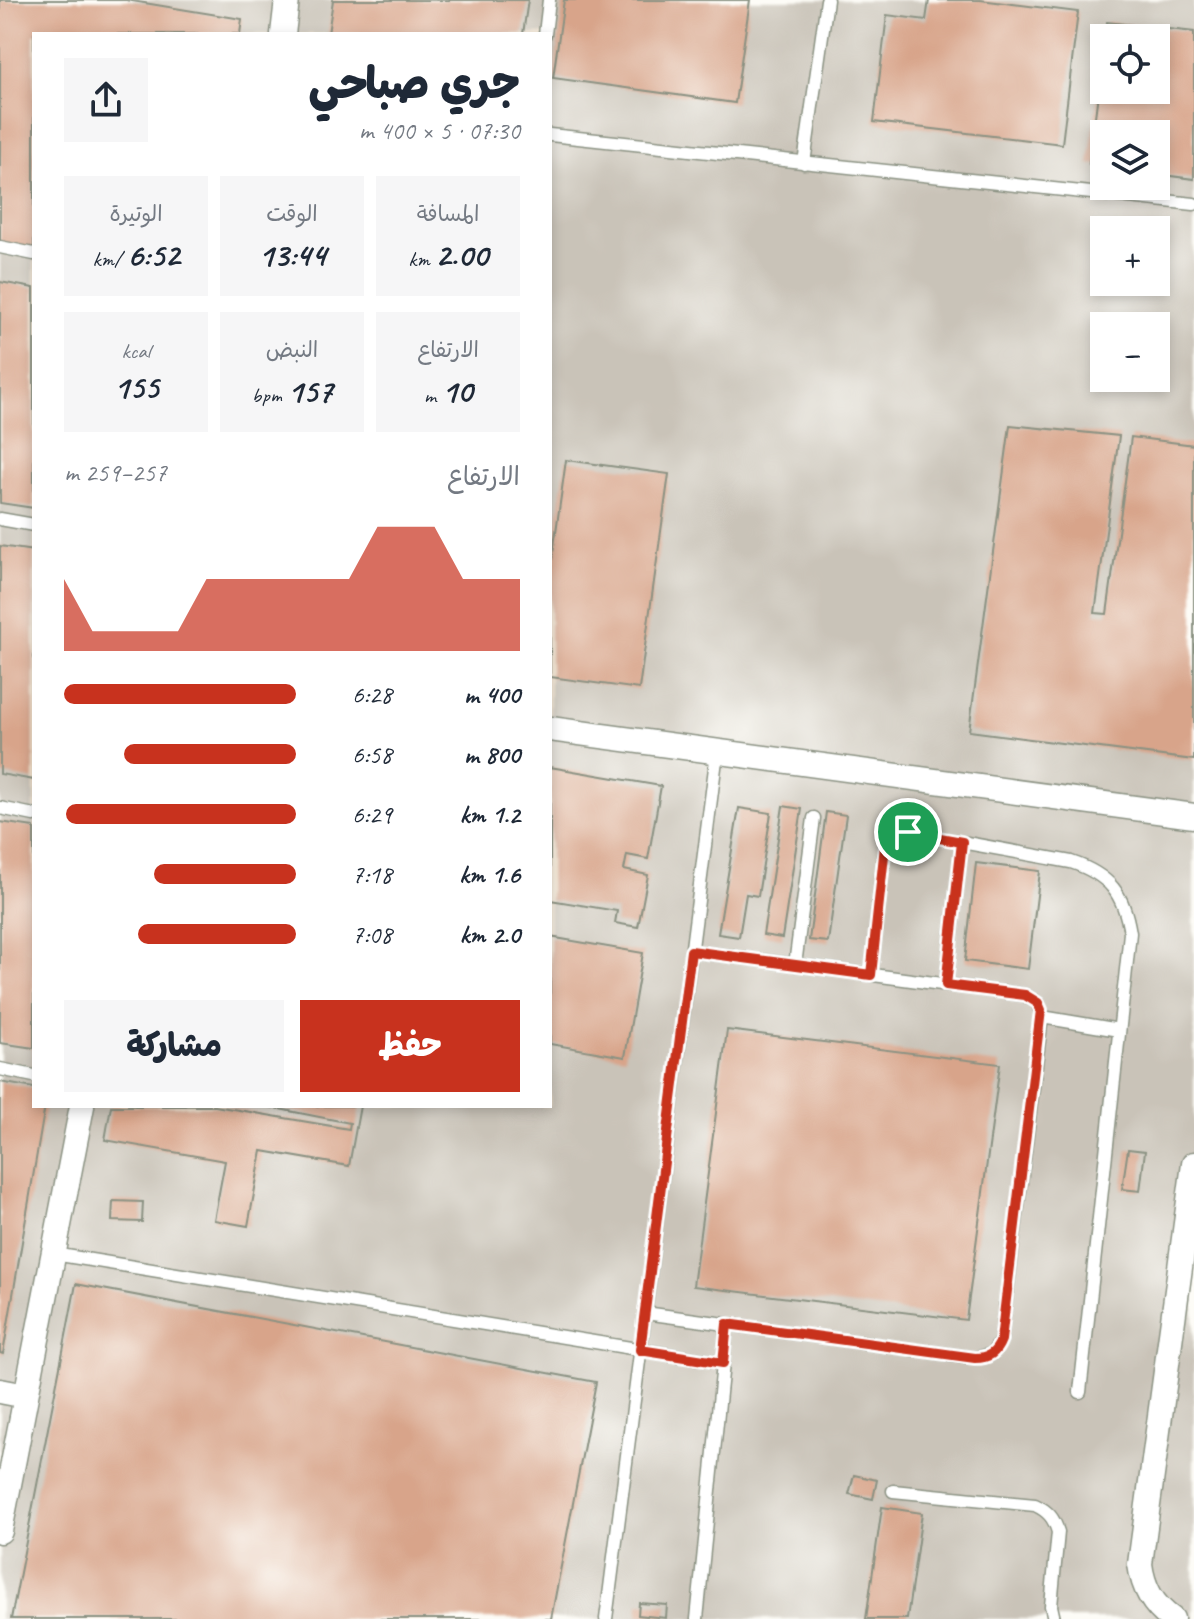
<!DOCTYPE html>
<html lang="ar">
<meta charset="utf-8">
<style>
body{margin:0;font-family:Caveat,"Playpen Sans Arabic",sans-serif;background:#f6f6f7;color:#1f2937;direction:rtl;height:100vh;display:flex;flex-direction:column;font-size:30px;white-space:nowrap}
*{box-sizing:border-box;margin:0}
p{font-size:26px;color:#747a83}
.icon{flex:none;width:44px;height:44px;fill:none;stroke:currentColor;stroke-width:2;stroke-linecap:round;stroke-linejoin:round}
.map{position:relative;flex:1;overflow:hidden;direction:ltr}
.details{position:absolute;left:32px;top:32px;width:520px;height:1076px;display:flex;flex-direction:column;background:#fff;border-radius:0px;box-shadow:0 4px 12px #0003;direction:rtl}
.details>*{flex:none}
.controls{position:absolute;left:1090px;top:24px;display:grid;gap:16px}
.controls a{display:grid;place-items:center;width:80px;height:80px;border-radius:0px;background:#fff;box-shadow:0 4px 12px #0003;font-size:40px}
.pin{position:absolute;display:grid;place-items:center;width:68px;height:68px;color:#fff;margin:-34px;border:4px solid #fff;border-radius:50%;box-shadow:0 2px 8px #0007}
.round{display:grid;place-items:center;flex:none;width:84px;height:84px;border-radius:0px;background:#f6f6f7}
.headline{display:flex;align-items:center;justify-content:space-between;height:136px;padding:0 32px}
h1{font-size:44px;font-weight:800;line-height:60px}
.metrics{display:grid;grid-template-columns:repeat(3,1fr);gap:12px;height:136px;padding:8px 32px}
.metrics div{display:grid;align-content:center;border-radius:0px;background:#f6f6f7;text-align:center}
.metrics b{font-size:34px;font-weight:800}
.metrics small{font-size:22px;font-weight:400}
.metrics p{font-size:22px}
.chart{height:224px;padding:16px 32px}
.chart p{display:flex;justify-content:space-between}
.chart svg{width:100%;height:144px;margin-top:8px;fill:#c8321e;opacity:.7}
.cta{display:flex;gap:16px;margin-top:auto;padding:16px 32px}
.cta a{flex:1;height:92px;border-radius:0px;background:#c8321e;color:#fff;font-size:32px;font-weight:800;line-height:92px;text-align:center}
.cta a+a{background:#f6f6f7;color:#1f2937}
ul{padding:0 32px;list-style:none;font-size:26px}
li{display:grid;grid-template-columns:128px 96px 1fr;align-items:center;height:60px}
li i{height:20px;border-radius:10px;background:#c8321e}
.map>svg:first-child{display:block}
.industrial{fill:#c9c3b8;fill-rule:evenodd}
.building{fill:#d8a48a}
.lines{fill:none;stroke-linecap:round;stroke-linejoin:round}
.service-casing{stroke:#8b9283;stroke-width:15}
.minor-casing{stroke:#8b9283;stroke-width:27}
.service{stroke:#fff;stroke-width:12}
.minor{stroke:#fff;stroke-width:24}
.route-casing{stroke:#fff;stroke-width:16}
.route{stroke:#c8321e;stroke-width:10}
</style>
<div class="map">
<svg width="1194" height="1619" viewBox="0 0 1194 1619">
<rect width="100%" height="100%" fill="#fdfcf7"/>
<filter id="ink" filterUnits="userSpaceOnUse"><feTurbulence type="fractalNoise" baseFrequency=".0125" numOctaves="2"/><feDisplacementMap in="SourceGraphic" scale="16" xChannelSelector="R" yChannelSelector="G"/><feConvolveMatrix kernelMatrix="1 2 1 2 8 2 1 2 1" color-interpolation-filters="sRGB"/></filter>
<filter id="wash" filterUnits="userSpaceOnUse"><feTurbulence type="fractalNoise" baseFrequency=".006" numOctaves="4" result="noise"/><feDisplacementMap in="SourceGraphic" scale="32" xChannelSelector="R" yChannelSelector="G"/><feGaussianBlur stdDeviation="1.8" result="paint"/><feColorMatrix in="noise" values="0 0 0 0 0 0 0 0 0 0 0 0 0 0 0 0 0 1.4 0 .05"/><feComposite in="paint" operator="in"/></filter>
<g filter="url(#wash)">
<rect width="100%" height="100%" fill="#f7e7d2"/>
<!-- industrial -->
<path class="industrial" d="M0,0H1194V1619H0ZM34,34H550V1106H34ZM1104,38H1156V90H1104ZM1104,134H1156V186H1104ZM1104,230H1156V282H1104ZM1104,326H1156V378H1104Z"/>
<g id="blocks">
<!-- building -->
<path class="building" d="M0,0H126L242,19L240,34H34V249L0,243Z
M333,0H528L523,34H328Z
M564,0H750L735,103L553,78Z
M929,0H980L1078,12L1062,144L874,122L887,15L926,20Z
M1107,22L1194,32V179L1156,174V134H1104V166L1089,164L1102,62L1104,90H1156V38H1105Z
M0,282L34,288V508L0,503Z
M1010,425L1119,436L1095,613L1107,614L1131,437L1194,445V760L969,731Z
M566,460L669,474L639,689L550,677V575Z
M0,546L34,551V780L0,774Z
M550,767L661,786L648,859L627,855L624,870L648,875L638,927L615,923L617,911L550,900Z
M783,806L802,809L782,938L763,935Z
M739,808L771,813L758,896L746,894L739,937L718,934Z
M826,812L846,815L828,942L809,940Z
M0,822L34,827V1048L0,1043Z
M976,863L1040,871L1028,969L965,961Z
M550,937L643,953L625,1057L550,1044Z
M727,1030L1000,1064L966,1320L693,1286Z
M0,1082L34,1088V1106H45L3,1354L0,1353Z
M111,1106H215L349,1129L350,1123L264,1106H360L349,1166L262,1151L248,1226L214,1220L225,1161L105,1140Z
M1128,1149L1145,1151L1140,1191L1122,1189Z
M113,1201L143,1202L142,1222L112,1221Z
M76,1284L596,1382L551,1619H11Z
M854,1475L877,1480L873,1499L849,1494Z
M882,1507L922,1513L907,1619H866Z
M639,1603L667,1605L666,1618L638,1615Z"/>
</g>
</g>
<g filter="url(#ink)">
<use href="#blocks" fill-opacity="0" stroke="#8b9283" stroke-width="2"/>
<g class="lines">
<!-- service casing -->
<g class="service-casing">
<path id="service" d="M545,34L549,0
M550,135L1194,204
M804,163L827,0
M0,247L34,254
M0,519L34,525
M0,808L34,815
M795,965L814,818
M871,975L885,846L888,839L901,831L1071,862C1110,875 1124,894 1130,933L1080,1392
M946,985L962,842
M1042,1017L1119,1030
M0,1069L34,1076
M54,1254L723,1363
M645,1313L975,1358L992,1354L1001,1340L1042,1017L1038,1003L1025,995L691,951
M893,1491L1035,1505C1048,1511 1054,1518 1058,1532L1051,1606L1054,1619
M606,1619L717,752
M697,1619L727,1324"/>
</g>
<!-- minor casing -->
<g class="minor-casing">
<path id="minor" d="M283,34L287,0
M550,729L1194,816
M0,1391L26,1396
M0,1531L82,1106
M1172,1619C1152,1605 1143,1587 1140,1564L1194,1164"/>
</g>
<!-- service -->
<use href="#service" class="service"/>
<!-- minor -->
<use href="#minor" class="minor"/>
</g>
</g>
<g class="lines" filter="url(#ink)">
<!-- route casing -->
<g class="route-casing">
<path id="route" d="M901,831L962,842L946,985L1025,995L1038,1003L1041,1010L1001,1340C996,1353 989,1358 975,1358L727,1324L723,1363L640,1350L691,951L871,975L885,846L888,839Z"/>
</g>
<!-- route -->
<use href="#route" class="route"/>
</g>
</svg>
<div class="controls">
<a><svg class="icon" aria-label="locate" viewBox="0 0 24 24"><circle cx="12" cy="12" r="6"/><path d="M12 2v4M12 18v4M2 12h4M18 12h4"/></svg></a>
<a><svg class="icon" aria-label="layers" viewBox="0 0 24 24"><path d="M12 4l9 5-9 5-9-5zM3 14l9 5 9-5"/></svg></a>
<a>+</a>
<a>−</a>
</div>
<div class="pin" style="left:908px;top:832px;background:#1e9e55"><svg class="icon" aria-label="arrive" viewBox="0 0 24 24"><path d="M6 21V4h12l-3 4 3 4H6"/></svg></div>
<section class="details">
<div class="headline"><div><h1>جري صباحي</h1><p>07:30 · 5 × 400 m</p></div><a class="round"><svg class="icon" aria-label="share" viewBox="0 0 24 24"><path d="M12 15V3M7 8l5-5 5 5M5 13v7h14v-7"/></svg></a></div>
<div class="metrics">
<div><p>المسافة</p><b>2.00<small> km</small></b></div>
<div><p>الوقت</p><b>13:44</b></div>
<div><p>الوتيرة</p><b>6:52<small> /km</small></b></div>
</div>
<div class="metrics">
<div><p>الارتفاع</p><b>10<small> m</small></b></div>
<div><p>النبض</p><b>157<small> bpm</small></b></div>
<div><p>kcal</p><b>155</b></div>
</div>
<div class="chart"><p><span>الارتفاع</span>257–259 m</p>
<svg viewBox="0 0 160 44" preserveAspectRatio="none"><path d="M0 44V22L10 38L20 38L30 38L40 38L50 22L60 22L70 22L80 22L90 22L100 22L110 6L120 6L130 6L140 22L150 22L160 22V44z"/></svg>
</div>
<ul>
<li><b>400 m</b>6:28<i style="width:100%"></i></li>
<li><b>800 m</b>6:58<i style="width:74%"></i></li>
<li><b>1.2 km</b>6:29<i style="width:99%"></i></li>
<li><b>1.6 km</b>7:18<i style="width:61%"></i></li>
<li><b>2.0 km</b>7:08<i style="width:68%"></i></li>
</ul>
<div class="cta"><a>حفظ</a><a>مشاركة</a></div>
</section>
</div>
